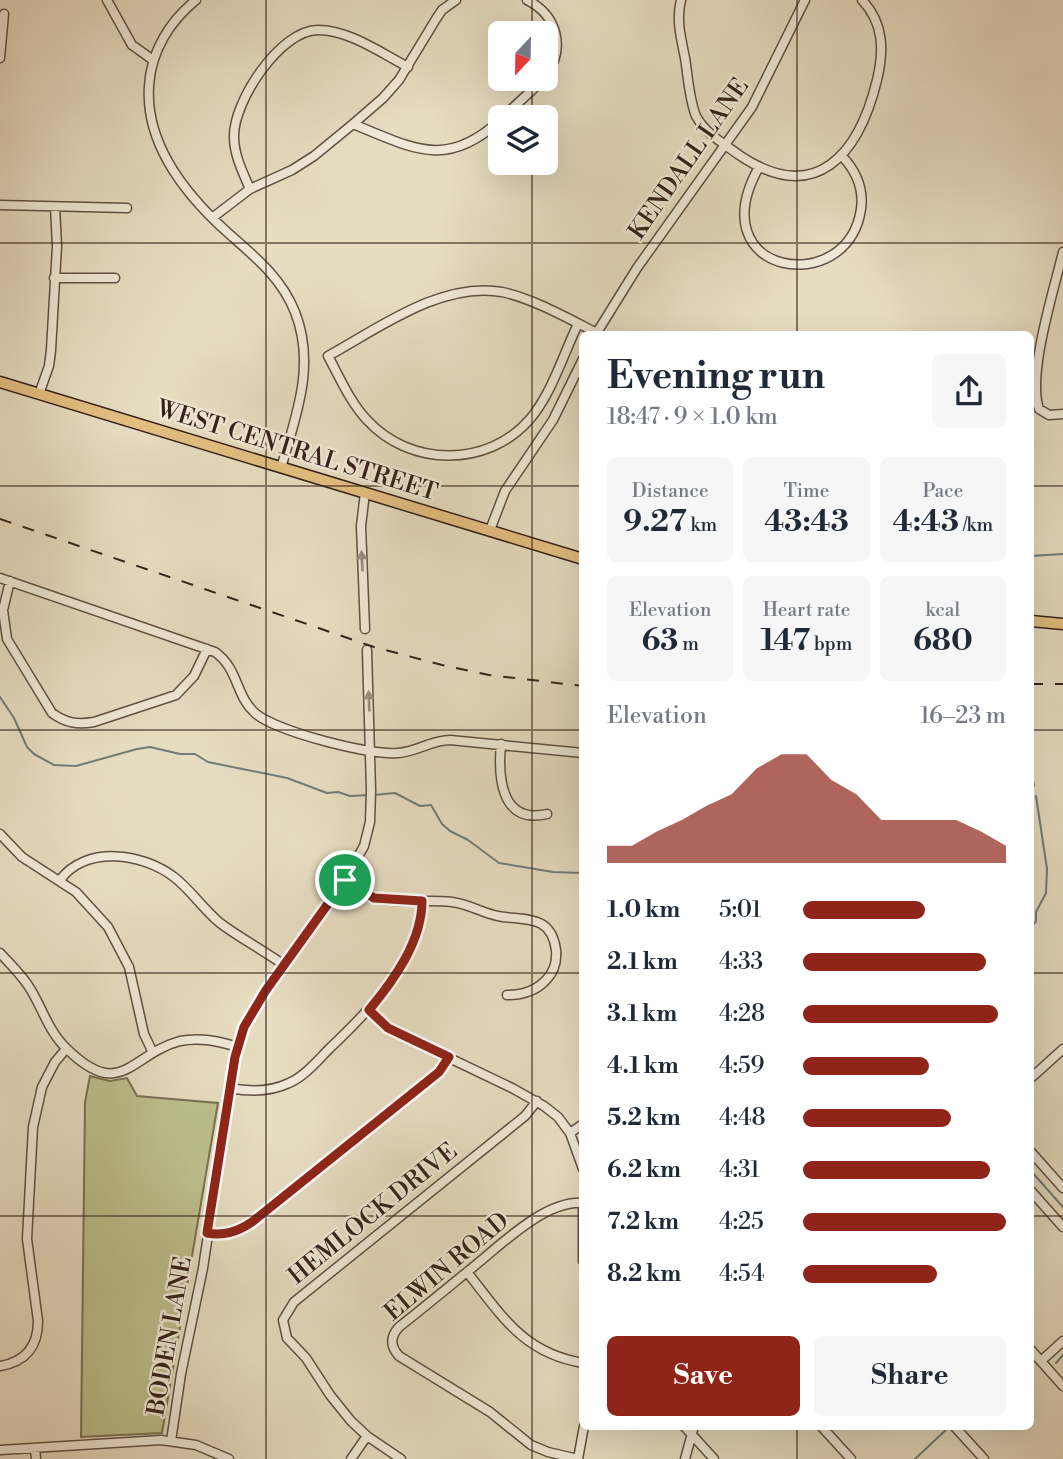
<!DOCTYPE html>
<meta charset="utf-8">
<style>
body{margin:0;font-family:"Libre Bodoni",serif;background:#f6f6f7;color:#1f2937;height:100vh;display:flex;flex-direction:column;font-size:26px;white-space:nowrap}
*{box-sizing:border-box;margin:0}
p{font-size:23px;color:#747a83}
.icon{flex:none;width:38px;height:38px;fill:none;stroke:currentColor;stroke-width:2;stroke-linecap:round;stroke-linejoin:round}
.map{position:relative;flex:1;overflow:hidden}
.side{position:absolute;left:579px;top:331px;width:455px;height:1099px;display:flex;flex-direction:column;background:#fff;border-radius:10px;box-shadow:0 7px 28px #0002}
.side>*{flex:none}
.needle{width:46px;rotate:202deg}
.fabs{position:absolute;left:488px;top:21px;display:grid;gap:14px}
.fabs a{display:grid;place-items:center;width:70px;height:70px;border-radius:10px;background:#fff;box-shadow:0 7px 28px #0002;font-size:35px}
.pin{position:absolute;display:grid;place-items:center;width:60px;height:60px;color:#fff;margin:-30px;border:4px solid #fff;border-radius:50%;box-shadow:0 2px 7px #0007}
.round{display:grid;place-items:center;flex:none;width:74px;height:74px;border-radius:10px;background:#f6f6f7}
.headline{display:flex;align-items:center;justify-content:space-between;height:119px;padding:0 28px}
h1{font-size:38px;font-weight:700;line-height:52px}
.metrics{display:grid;grid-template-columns:repeat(3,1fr);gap:10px;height:119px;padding:7px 28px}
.metrics div{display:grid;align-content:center;border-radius:10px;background:#f6f6f7;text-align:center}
.metrics b{font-size:30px;font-weight:700}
.metrics small{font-size:19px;font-weight:400}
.metrics p{font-size:19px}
.chart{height:196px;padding:14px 28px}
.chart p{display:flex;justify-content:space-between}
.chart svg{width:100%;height:126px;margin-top:7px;fill:#8f2418;opacity:.7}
.button{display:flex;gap:14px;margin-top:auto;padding:14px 28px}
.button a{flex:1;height:80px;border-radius:10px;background:#8f2418;color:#fff;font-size:28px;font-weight:700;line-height:80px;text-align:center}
.button a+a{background:#f6f6f7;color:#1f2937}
ul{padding:0 28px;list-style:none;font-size:23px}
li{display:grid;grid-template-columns:112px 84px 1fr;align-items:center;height:52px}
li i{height:18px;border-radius:9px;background:#8f2418}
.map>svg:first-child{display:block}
.green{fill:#bdbe8d;stroke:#797054;stroke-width:2}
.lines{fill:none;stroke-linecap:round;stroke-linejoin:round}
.stream{stroke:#707d79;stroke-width:2}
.minor-casing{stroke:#615044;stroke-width:11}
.major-casing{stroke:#35211a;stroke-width:13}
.minor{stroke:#efe8d6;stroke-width:8}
.major{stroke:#e3be80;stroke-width:10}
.rail{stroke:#35211a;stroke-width:2;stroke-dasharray:12 12;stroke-linecap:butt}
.oneway{fill:#9b8e81}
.route-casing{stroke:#fff;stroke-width:14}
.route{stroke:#8f2418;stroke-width:9}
.grid{fill:none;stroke:#35211a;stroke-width:2;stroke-opacity:0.55}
.labels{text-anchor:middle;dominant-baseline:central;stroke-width:5;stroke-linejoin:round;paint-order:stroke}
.street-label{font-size:24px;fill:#35211a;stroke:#efe8d6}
</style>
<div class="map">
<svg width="1063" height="1459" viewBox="0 0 1063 1459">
<rect width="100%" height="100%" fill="#e6dcc0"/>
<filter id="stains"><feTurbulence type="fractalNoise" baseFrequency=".00286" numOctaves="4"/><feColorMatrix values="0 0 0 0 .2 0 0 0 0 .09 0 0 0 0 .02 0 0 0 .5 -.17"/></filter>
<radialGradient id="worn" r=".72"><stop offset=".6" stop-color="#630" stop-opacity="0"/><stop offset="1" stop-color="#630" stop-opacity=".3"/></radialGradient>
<!-- green -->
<path class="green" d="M90,1076L110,1081L127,1078L137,1096L218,1103L162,1433L81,1437L85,1102Z"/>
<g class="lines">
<!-- stream -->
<path class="stream" d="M1031,556L1063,554
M0,697L14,718L27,747L34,754L54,765L76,766L137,749L150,747L180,754H195L208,762L287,778L327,793L338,792L350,796L369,795
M1031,767L1034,786
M374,795L395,793L420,806L431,805L442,824L450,831L468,840L499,863L553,872L583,873
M1031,928L1036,921V912L1046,893L1047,869L1036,796
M1031,993V997
M1031,1171L1063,1207
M1056,1363L1063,1355
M915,1459L950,1426"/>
<!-- minor casing -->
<g class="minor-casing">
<path id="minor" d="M107,0L132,45L153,60
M196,0C170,21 151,51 149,86C145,145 186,195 227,232C254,256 281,277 295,312C316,365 296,416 281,468
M456,0L442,10L436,19L399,80L383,98L353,124C412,148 447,170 500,120
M527,0C557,15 566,48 546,75
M681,0C676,20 681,38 685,58C688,76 689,99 696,116C705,133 724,144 739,155C816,207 859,154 877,80C884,51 884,23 862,0
M0,58L4,14
M503,117L544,79
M759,167C698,276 848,299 861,209C864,188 856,171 842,156
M250,189C243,173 234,155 234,137C233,102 280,30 318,30C349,30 381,53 408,67
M0,205L127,208
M212,218L250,189L292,170L314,156L353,124
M1063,252C1054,290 1027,374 1039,409L1049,415L1063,414
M54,278H115
M578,324C563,355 552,393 530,419C488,468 410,467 367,420C350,402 340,378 328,356C379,328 442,281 502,292C534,299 567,318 597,333
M596,334L637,268L752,107L805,0
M39,394L49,366L51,350L57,246L55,207
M365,493L361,526L365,629
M490,530L505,491L553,420L583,359
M0,578L215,652C239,669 235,695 255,713C275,731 371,756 398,753C417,752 431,740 450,740L583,753
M10,581L3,610L7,639L52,713C66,723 77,725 94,722L176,695L194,676L207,649
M501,744C498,775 500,825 547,814
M0,834L22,857L76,892L108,927L129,967L144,1034L153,1053
M60,880C86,845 143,853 174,877C191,890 203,909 220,923C240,938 263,950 284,965
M345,880C355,888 364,896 377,899C401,904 428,899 452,902C469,904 482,913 498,916C523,921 551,913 556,950C557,961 554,972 546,980C536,991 522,995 507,995
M0,953C11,965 23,976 31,990C43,1010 49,1032 67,1049C121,1102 131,1054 180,1041C200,1037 218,1041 238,1047
M369,1010L381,1023L395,1032L512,1088L544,1106L558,1117L570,1133L583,1169
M1031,1078L1063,1049
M230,1088C250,1092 270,1092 289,1083C305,1076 317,1061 330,1048C368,1012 423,957 422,901
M570,1133L583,1124
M1031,1152L1063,1188
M1031,1191L1063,1227
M583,1205V1261
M207,1233C225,1236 237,1232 252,1222L439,1071L449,1057
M467,1272C502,1316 523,1353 583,1363
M1031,1350L1063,1386
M1041,1361L1063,1341
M0,1366C25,1362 38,1347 38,1321L27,1239L33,1127L42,1087L55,1062L66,1049
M684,1426L714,1459
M821,1426L851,1459
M954,1426L984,1459
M171,1441L181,1374L203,1268L233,1069L241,1036L252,1011L345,880L364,846L370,822L371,790L367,650
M35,1448L36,1459
M0,1450L161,1440L196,1445L229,1459
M351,1459L367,1436
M401,1459L367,1436L351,1421L330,1395L306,1358L287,1338L283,1320L294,1302L525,1116L537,1101
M578,1459L548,1452L531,1445L490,1412L399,1356C390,1346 390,1337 399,1327C422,1309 445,1290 467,1272C497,1249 543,1200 583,1203
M578,1459L584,1426
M685,1459L694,1426"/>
</g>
<!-- major casing -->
<g class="major-casing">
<path id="major" d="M0,382L583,559
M1031,621L1063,624"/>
</g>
<!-- minor -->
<use href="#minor" class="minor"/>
<!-- major -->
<use href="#major" class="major"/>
<!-- rail -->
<path class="rail" d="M0,519L374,647L442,665L489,675L583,686
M1031,684H1063"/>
</g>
<!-- one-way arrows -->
<defs><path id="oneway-solid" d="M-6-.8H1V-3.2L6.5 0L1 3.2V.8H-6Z" transform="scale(1.75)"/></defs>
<g class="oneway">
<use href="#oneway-solid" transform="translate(362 561) rotate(-93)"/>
<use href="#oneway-solid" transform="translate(369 701) rotate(-92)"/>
</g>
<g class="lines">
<!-- route casing -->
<g class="route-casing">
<path id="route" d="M345,880L374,898L422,901C422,941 394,980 369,1010L388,1028L449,1057L439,1072L252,1222C237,1232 224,1236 207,1233L235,1057L244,1027L266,990Z"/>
</g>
<!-- route -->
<use href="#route" class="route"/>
</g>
<!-- grid -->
<path class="grid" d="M266,0V1459M532,0V33M797,0V334M532,79V117M532,163V1459M0,243H1063M0,486H583M1031,486H1063M0,730H583M1031,730H1063M0,973H583M1031,973H1063M0,1216H583M1031,1216H1063M797,1426V1459"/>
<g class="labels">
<!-- street labels -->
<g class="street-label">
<text transform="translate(689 159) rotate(-55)">KENDALL LANE</text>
<text transform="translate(297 451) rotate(17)">WEST CENTRAL STREET</text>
<text transform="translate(373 1214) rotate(-39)">HEMLOCK DRIVE</text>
<text transform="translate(447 1267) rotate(-40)">ELWIN ROAD</text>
<text transform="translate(170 1336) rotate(-80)">BODEN LANE</text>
</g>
</g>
<rect width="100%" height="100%" filter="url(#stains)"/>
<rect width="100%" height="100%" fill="url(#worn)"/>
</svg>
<div class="fabs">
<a><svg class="needle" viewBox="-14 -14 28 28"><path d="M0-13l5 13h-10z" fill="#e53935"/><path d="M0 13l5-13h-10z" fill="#747a83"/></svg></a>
<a><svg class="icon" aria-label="layers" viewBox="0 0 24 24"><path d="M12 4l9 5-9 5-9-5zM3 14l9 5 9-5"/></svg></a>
</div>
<div class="pin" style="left:345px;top:880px;background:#1e9e55"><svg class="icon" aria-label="arrive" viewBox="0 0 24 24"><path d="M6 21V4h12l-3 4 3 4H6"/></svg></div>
<section class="side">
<div class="headline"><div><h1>Evening run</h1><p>18:47 · 9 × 1.0 km</p></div><a class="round"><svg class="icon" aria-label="share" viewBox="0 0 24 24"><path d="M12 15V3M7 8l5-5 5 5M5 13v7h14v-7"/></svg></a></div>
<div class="metrics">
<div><p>Distance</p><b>9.27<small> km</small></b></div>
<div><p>Time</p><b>43:43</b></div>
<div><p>Pace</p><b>4:43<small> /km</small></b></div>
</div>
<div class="metrics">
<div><p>Elevation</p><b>63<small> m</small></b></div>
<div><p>Heart rate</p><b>147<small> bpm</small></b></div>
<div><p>kcal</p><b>680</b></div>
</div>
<div class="chart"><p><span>Elevation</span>16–23 m</p>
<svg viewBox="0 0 160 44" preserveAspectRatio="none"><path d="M0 44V38L10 38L20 33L30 29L40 24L50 20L60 11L70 6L80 6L90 15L100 20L110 29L120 29L130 29L140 29L150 33L160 38V44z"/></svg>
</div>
<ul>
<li><b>1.0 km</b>5:01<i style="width:60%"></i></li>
<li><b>2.1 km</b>4:33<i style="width:90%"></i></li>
<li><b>3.1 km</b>4:28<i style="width:96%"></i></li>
<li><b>4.1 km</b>4:59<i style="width:62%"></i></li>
<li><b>5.2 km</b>4:48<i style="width:73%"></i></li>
<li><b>6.2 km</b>4:31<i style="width:92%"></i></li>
<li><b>7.2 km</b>4:25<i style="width:100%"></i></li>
<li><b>8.2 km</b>4:54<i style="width:66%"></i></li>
</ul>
<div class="button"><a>Save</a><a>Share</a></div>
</section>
</div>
